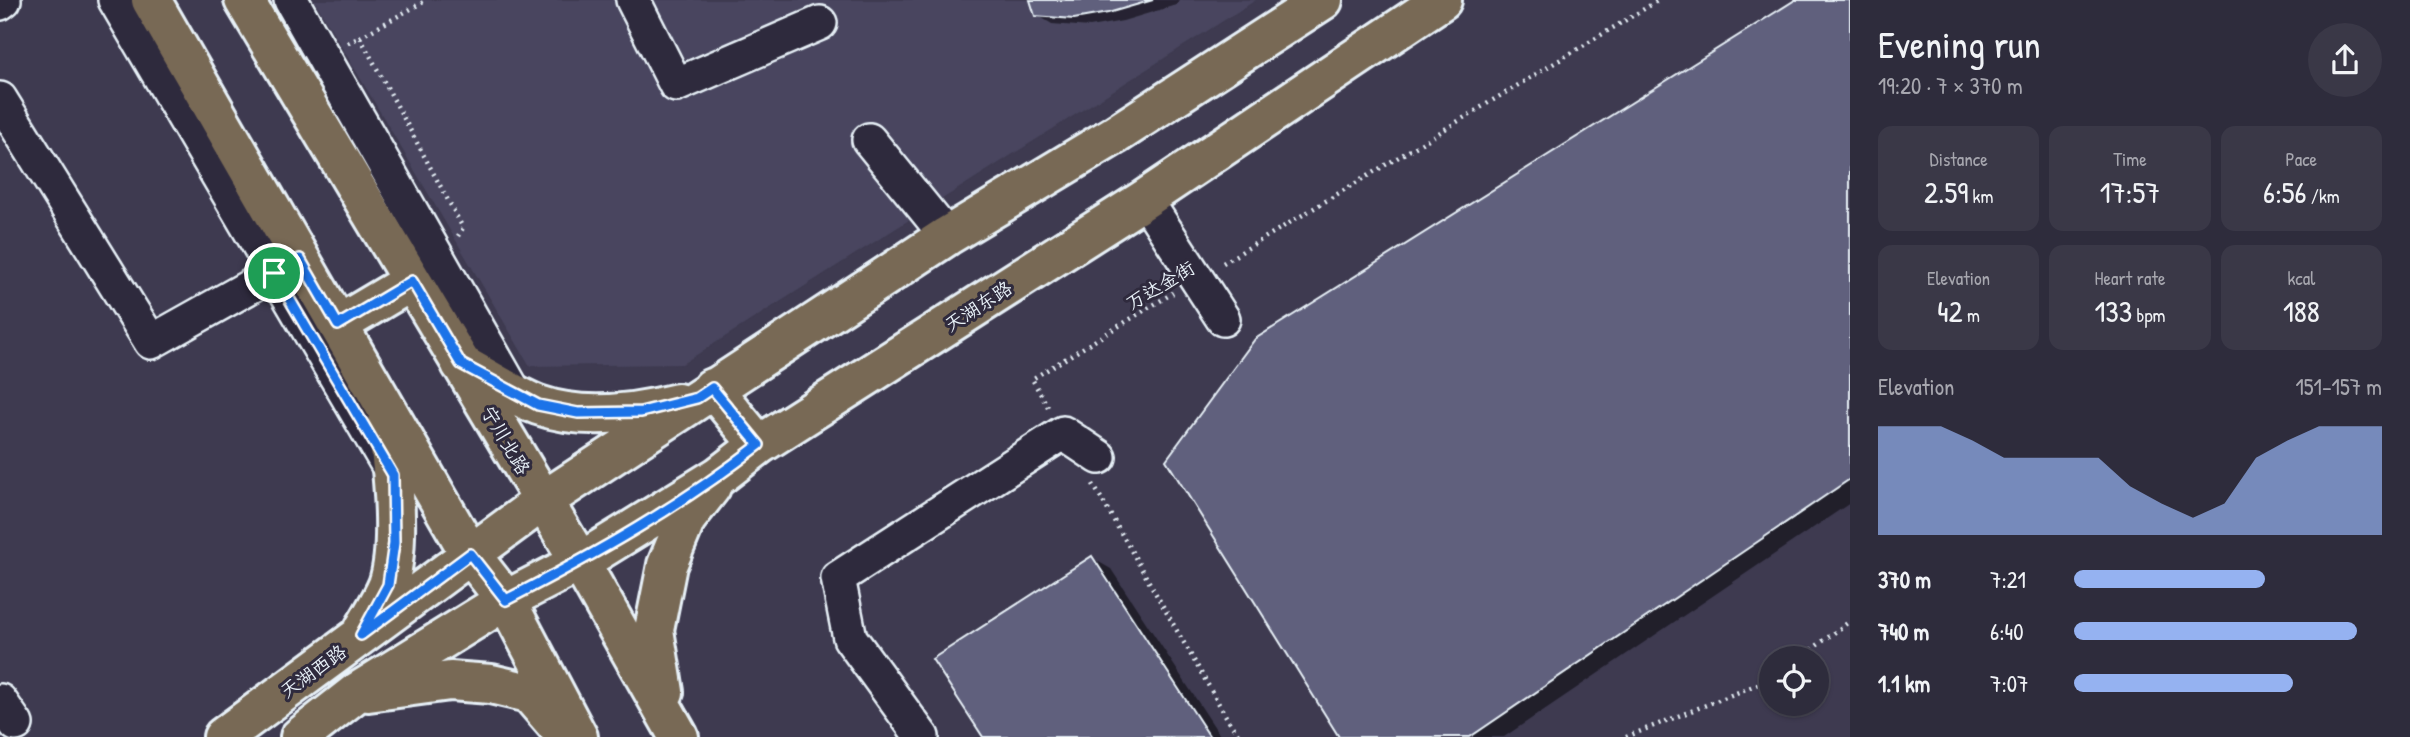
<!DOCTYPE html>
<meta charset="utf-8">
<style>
body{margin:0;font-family:"Patrick Hand","LXGW WenKai TC",sans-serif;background:#3a3847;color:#f1f3f6;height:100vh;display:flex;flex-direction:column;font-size:26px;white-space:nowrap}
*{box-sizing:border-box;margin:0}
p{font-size:23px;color:#a7a7af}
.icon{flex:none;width:38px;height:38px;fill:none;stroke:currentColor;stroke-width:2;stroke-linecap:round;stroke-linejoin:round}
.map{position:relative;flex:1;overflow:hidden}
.details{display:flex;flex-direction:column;background:#2e2c3c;width:560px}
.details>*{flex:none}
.controls{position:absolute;left:1759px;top:646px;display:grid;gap:14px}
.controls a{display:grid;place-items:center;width:70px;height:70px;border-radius:50%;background:#2e2c3c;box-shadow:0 2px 5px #0004,0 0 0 2px #494856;font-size:35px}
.pin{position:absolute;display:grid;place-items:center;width:60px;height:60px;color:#fff;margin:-30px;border:4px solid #fff;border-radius:50%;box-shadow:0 2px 7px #0007}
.round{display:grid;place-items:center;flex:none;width:74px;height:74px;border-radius:37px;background:#3a3847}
.headline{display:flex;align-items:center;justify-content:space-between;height:119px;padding:0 28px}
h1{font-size:38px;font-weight:600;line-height:52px}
.figures{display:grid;grid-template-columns:repeat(3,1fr);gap:10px;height:119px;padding:7px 28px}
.figures div{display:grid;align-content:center;border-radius:14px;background:#3a3847;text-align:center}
.figures b{font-size:30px;font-weight:600}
.figures small{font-size:19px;font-weight:400}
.figures p{font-size:19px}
.chart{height:196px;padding:14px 28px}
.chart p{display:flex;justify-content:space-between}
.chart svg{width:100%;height:126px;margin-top:7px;fill:#95b2f1;opacity:.7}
ul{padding:0 28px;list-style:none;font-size:23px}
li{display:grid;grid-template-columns:112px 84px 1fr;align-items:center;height:52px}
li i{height:18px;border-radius:9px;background:#95b2f1}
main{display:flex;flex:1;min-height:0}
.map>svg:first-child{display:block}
.built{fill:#48455e}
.shadow{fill:#0007}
.building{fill:#61607d;stroke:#e8f1f8;stroke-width:2}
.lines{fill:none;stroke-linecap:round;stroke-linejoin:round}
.minor-casing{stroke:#e8f1f8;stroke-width:38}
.major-casing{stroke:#e8f1f8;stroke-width:44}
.path{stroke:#e8f1f8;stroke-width:4.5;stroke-dasharray:2 5;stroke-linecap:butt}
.minor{stroke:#2f2a3d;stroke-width:33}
.major{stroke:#786954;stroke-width:38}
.route-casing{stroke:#fff;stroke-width:14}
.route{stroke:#1a73e8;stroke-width:9}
.labels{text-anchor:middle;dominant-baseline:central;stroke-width:6;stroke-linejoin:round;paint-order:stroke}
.street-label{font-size:19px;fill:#e8f1f8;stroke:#2f2a3d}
</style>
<main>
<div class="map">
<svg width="1850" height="737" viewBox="0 0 1850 737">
<rect width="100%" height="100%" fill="#3e3a50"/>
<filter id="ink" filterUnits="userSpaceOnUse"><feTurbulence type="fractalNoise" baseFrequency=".0143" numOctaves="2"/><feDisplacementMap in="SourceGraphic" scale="14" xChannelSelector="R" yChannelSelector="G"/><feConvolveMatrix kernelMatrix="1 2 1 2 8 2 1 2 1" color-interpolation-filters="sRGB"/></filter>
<g filter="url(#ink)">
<!-- built -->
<path class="built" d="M314,0H1256L682,364L530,366Z"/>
<!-- shadow -->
<path class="shadow" d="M1032,0H1181L1176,5L1123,21L1090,27L1052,24L1037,15Z
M1798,0H1850V503L1504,737H1341Z
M1092,558L1111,569L1221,737H985Z"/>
<!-- building -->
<path class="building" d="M1030,0H1153L1108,13L1074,19L1035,16Z
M1795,0H1850V479L1470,737H1339L1166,460L1255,339Z
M1092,556L1210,737H983L932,659Z"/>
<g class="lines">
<!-- minor casing -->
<g class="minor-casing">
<path id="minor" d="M115,0L392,472
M291,0L514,392
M633,0L676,85L820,23
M0,3L4,0
M0,99L151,342L292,263
M869,140L947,236
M1145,199L1223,319
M0,701L16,724
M922,737L850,638L838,578L1063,433L1099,457"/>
</g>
<!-- major casing -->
<g class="major-casing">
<path id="major" d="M151,0L470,554L506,600L578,737
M244,0L580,562L679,737
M338,325L412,281
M461,364C486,377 512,395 538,405C583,421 634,414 678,403
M712,388L759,445
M364,629C372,615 382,600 388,585C402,544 392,466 387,422
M368,692L450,681L491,684L529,693L560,729
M664,692L654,630L667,565L686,519L711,487
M223,737L543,501L947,236L1115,135L1323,0
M300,737L356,693L506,600L580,562L719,476L759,445L1145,199L1442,0"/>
</g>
<!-- path -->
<path class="path" d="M360,37L427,0
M348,43L360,37L463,228L458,236
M1223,263L1659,0
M1048,407L1032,379L1173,293
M1093,484L1231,725L1241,737
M1800,658L1850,621
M1626,737L1771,679"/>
<!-- minor -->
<use href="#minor" class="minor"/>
<!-- major -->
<use href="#major" class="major"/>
</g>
</g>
<g class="lines" filter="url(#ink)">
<!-- route casing -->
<g class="route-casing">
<path id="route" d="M300,259L338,325L412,281L461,364L538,405L578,413L641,412L697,398L712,388L759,445C681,506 594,555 506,600L470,554L361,635L388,585L394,543L393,475L274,273Z"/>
</g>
<!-- route -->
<use href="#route" class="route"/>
</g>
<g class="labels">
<!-- street labels -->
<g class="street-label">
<text transform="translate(1160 285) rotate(-31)">万达金街</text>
<text transform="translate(978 306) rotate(-33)">天湖东路</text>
<text transform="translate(506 440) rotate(59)">宁川北路</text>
<text transform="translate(313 671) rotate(-36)">天湖西路</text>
</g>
</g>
</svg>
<div class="controls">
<a><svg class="icon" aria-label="locate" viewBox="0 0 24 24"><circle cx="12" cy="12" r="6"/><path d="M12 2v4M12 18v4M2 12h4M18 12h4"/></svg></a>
</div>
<div class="pin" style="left:274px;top:273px;background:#1e9e55"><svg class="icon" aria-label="arrive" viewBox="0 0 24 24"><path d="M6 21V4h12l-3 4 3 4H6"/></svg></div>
</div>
<section class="details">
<div class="headline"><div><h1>Evening run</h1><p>19:20 · 7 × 370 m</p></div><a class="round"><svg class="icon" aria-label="share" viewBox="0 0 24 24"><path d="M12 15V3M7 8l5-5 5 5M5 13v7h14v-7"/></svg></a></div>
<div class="figures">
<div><p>Distance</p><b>2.59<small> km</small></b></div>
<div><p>Time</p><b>17:57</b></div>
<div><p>Pace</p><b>6:56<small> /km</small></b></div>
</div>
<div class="figures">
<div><p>Elevation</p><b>42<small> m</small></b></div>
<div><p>Heart rate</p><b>133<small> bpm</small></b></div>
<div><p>kcal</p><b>188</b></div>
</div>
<div class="chart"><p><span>Elevation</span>151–157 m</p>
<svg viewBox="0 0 160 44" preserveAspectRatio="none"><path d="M0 44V6L10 6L20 6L30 11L40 17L50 17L60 17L70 17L80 27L90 33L100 38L110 33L120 17L130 11L140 6L150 6L160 6V44z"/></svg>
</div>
<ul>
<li><b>370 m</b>7:21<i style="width:62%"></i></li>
<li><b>740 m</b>6:40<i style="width:92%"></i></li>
<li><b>1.1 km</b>7:07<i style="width:71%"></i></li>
</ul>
</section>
</main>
